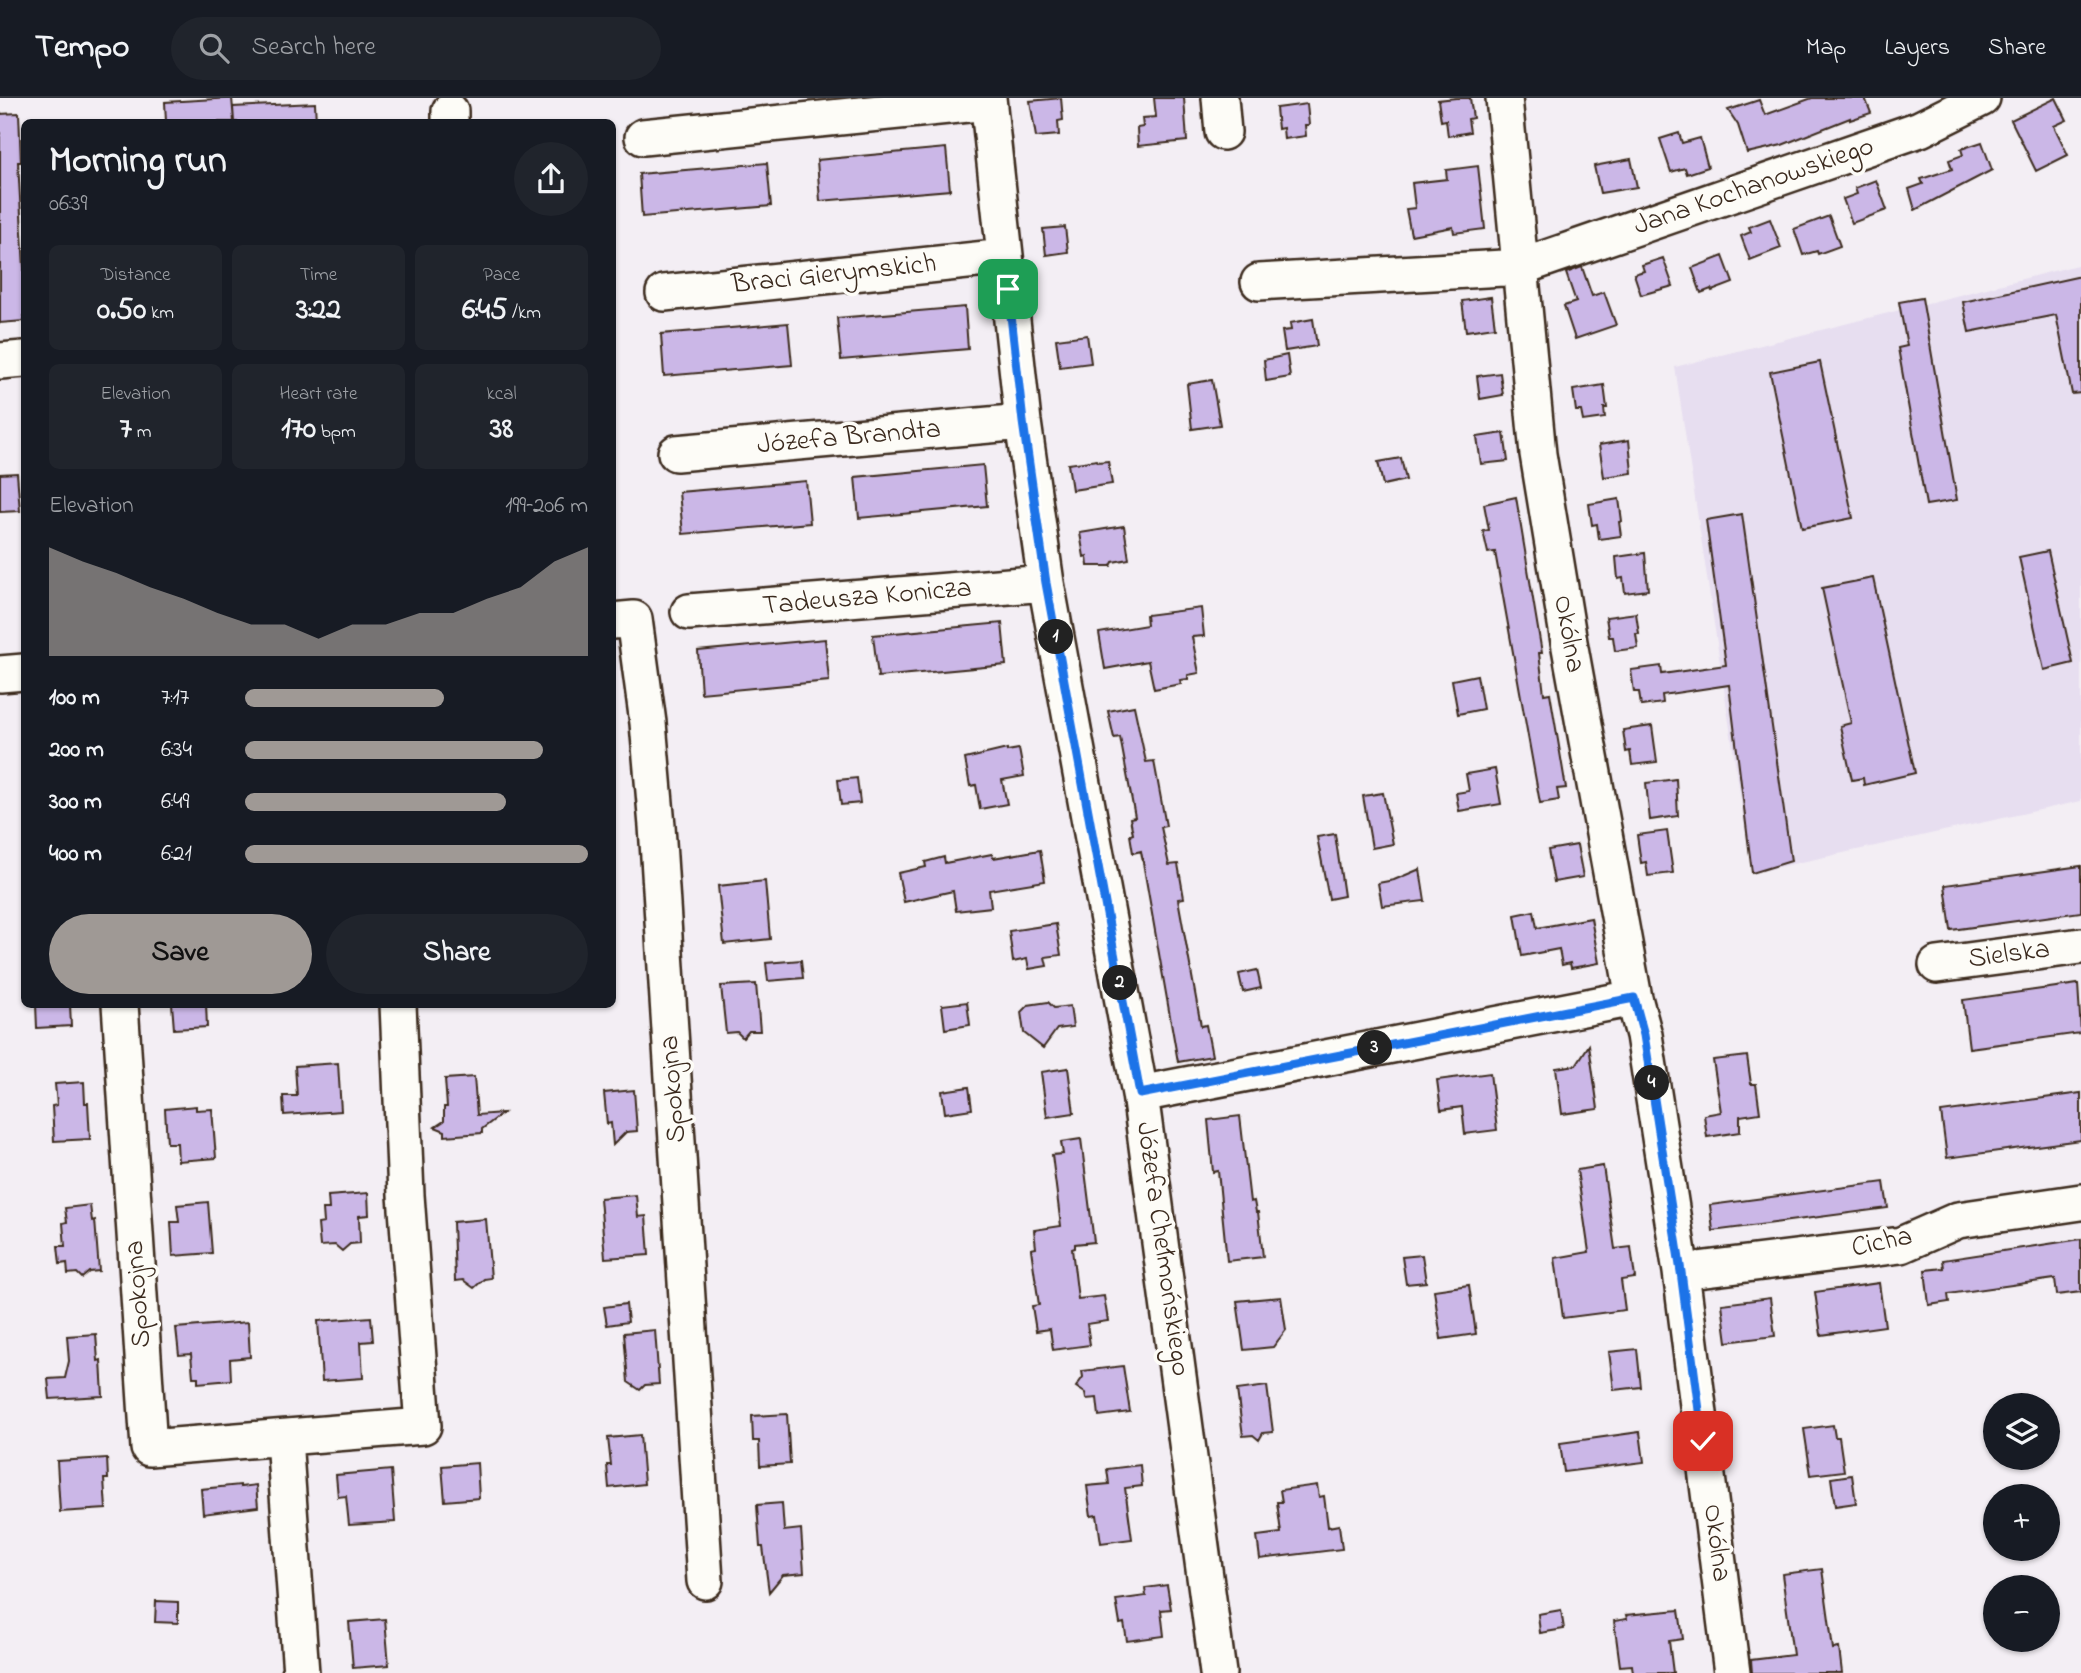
<!DOCTYPE html>
<meta charset="utf-8">
<style>
body{margin:0;font-family:"Indie Flower",sans-serif;background:#20242c;color:#f1f3f6;height:100vh;display:flex;flex-direction:column;font-size:26px;white-space:nowrap}
*{box-sizing:border-box;margin:0}
p{font-size:23px;color:#9ea1a6}
.icon{flex:none;width:38px;height:38px;fill:none;stroke:currentColor;stroke-width:2;stroke-linecap:round;stroke-linejoin:round}
.map{position:relative;flex:1;overflow:hidden}
.drawer{position:absolute;left:21px;top:21px;width:595px;height:889px;display:flex;flex-direction:column;background:#171b24;border-radius:10px;box-shadow:0 2px 5px #0004}
.drawer>*{flex:none}
.buttons{position:absolute;left:1983px;top:1295px;display:grid;gap:14px}
.buttons a{display:grid;place-items:center;width:77px;height:77px;border-radius:50%;background:#171b24;box-shadow:0 2px 5px #0004;font-size:35px}
.pin{position:absolute;display:grid;place-items:center;width:60px;height:60px;color:#fff;margin:-30px;border-radius:14px;box-shadow:0 4px 10px #0006}
.km{position:absolute;width:35px;height:35px;margin:-18px;border-radius:50%;background:#222;color:#fff;font-size:19px;line-height:35px;text-align:center}
.round{display:grid;place-items:center;flex:none;width:74px;height:74px;border-radius:37px;background:#20242c}
.overview{display:flex;align-items:center;justify-content:space-between;height:119px;padding:0 28px}
h1{font-size:38px;font-weight:800;line-height:52px}
.figures{display:grid;grid-template-columns:repeat(3,1fr);gap:10px;height:119px;padding:7px 28px}
.figures div{display:grid;align-content:center;border-radius:10px;background:#20242c;text-align:center}
.figures b{font-size:30px;font-weight:800}
.figures small{font-size:19px;font-weight:400}
.figures p{font-size:19px}
.chart{height:196px;padding:14px 28px}
.chart p{display:flex;justify-content:space-between}
.chart svg{width:100%;height:126px;margin-top:7px;fill:#9f9995;opacity:.7}
.button{display:flex;gap:14px;margin-top:auto;padding:14px 28px}
.button a{flex:1;height:80px;border-radius:42px;background:#9f9995;color:#111;font-size:28px;font-weight:800;line-height:80px;text-align:center}
.button a+a{background:#20242c;color:#f1f3f6}
ul{padding:0 28px;list-style:none;font-size:23px}
li{display:grid;grid-template-columns:112px 84px 1fr;align-items:center;height:52px}
li i{height:18px;border-radius:9px;background:#9f9995}
header{display:flex;align-items:center;gap:42px;box-sizing:border-box;height:98px;padding:0 35px;background:#171b24;border-bottom:2px solid #363941}
header strong{font-size:33px}
nav{display:flex;gap:38px;margin-inline-start:auto;font-size:24px}
.search{width:490px;height:63px;background:#20242c;display:flex;align-items:center;gap:18px;box-sizing:border-box;padding:0 24px;border-radius:38px;color:#9ea1a6;font-size:26px}
.map>svg:first-child{display:block}
.built{fill:#e7def0}
.building{fill:#cbb7e7;stroke:#3b2a1e;stroke-width:2}
.lines{fill:none;stroke-linecap:round;stroke-linejoin:round}
.minor-casing{stroke:#3b2a1e;stroke-width:40}
.minor{stroke:#fdfcf7;stroke-width:35}
.route-casing{stroke:#fff;stroke-width:14}
.route{stroke:#1a73e8;stroke-width:9}
.labels{text-anchor:middle;dominant-baseline:central;stroke-width:7;stroke-linejoin:round;paint-order:stroke}
.street-label{font-size:28px;fill:#3b2a1e;stroke:#fdfcf7}
</style>
<header>
<strong>Tempo</strong>
<div class="search"><svg class="icon" aria-label="search" viewBox="0 0 24 24"><circle cx="10" cy="10" r="6"/><path d="M15 15l6 6"/></svg>Search here</div>
<nav><a>Map</a><a>Layers</a><a>Share</a></nav>
</header>
<div class="map">
<svg width="2081" height="1575" viewBox="0 0 2081 1575">
<rect width="100%" height="100%" fill="#f3eef4"/>
<filter id="ink" filterUnits="userSpaceOnUse"><feTurbulence type="fractalNoise" baseFrequency=".0143" numOctaves="2"/><feDisplacementMap in="SourceGraphic" scale="14" xChannelSelector="R" yChannelSelector="G"/><feConvolveMatrix kernelMatrix="1 2 1 2 8 2 1 2 1" color-interpolation-filters="sRGB"/></filter>
<g filter="url(#ink)">
<!-- built -->
<path class="built" d="M2081,166V703L1752,775L1675,269Z"/>
<!-- building -->
<path class="building" d="M232,0L234,24H166L165,4Z
M1061,0L1063,22L1058,23L1059,37L1036,39L1030,3Z
M1154,0H1184L1187,43L1138,48L1137,30L1143,29L1142,20L1156,19Z
M1456,0H1470L1473,20L1468,21L1470,34L1448,38L1446,22L1441,23L1438,2Z
M1812,0H1865L1871,15L1850,22V20L1782,47L1747,55L1738,27L1728,12L1759,2L1765,17Z
M2056,0L2067,22L2054,28L2068,57L2036,73L2011,22Z
M315,5L316,24H234L233,9Z
M1307,6L1309,27H1305L1306,38L1284,41L1283,30L1278,31L1276,10Z
M19,15L21,64H18L24,170V223L0,225V16Z
M1679,35L1682,45L1700,40L1708,69L1687,76L1685,70L1671,74L1660,41Z
M1982,44L1992,72L1915,112L1909,91L1923,86L1921,81L1952,71L1949,62L1963,57L1961,51Z
M946,50L950,92L820,103L817,62Z
M1631,61L1637,89L1600,95L1594,68Z
M767,65L771,108L642,119L639,76Z
M1478,68L1485,131L1454,135L1453,129L1411,137L1406,111L1415,110L1412,85L1447,81L1446,72Z
M1876,82L1887,112L1852,125L1843,101L1857,96L1855,90Z
M1829,118L1840,148L1818,156L1817,153L1803,157L1794,131Z
M1770,121L1781,150L1750,162L1741,138L1751,134L1749,129Z
M1065,129L1068,154L1046,157L1043,131Z
M1723,158L1733,185L1712,193L1711,191L1701,195L1692,170Z
M1663,160L1673,188L1641,197L1634,176L1644,173L1642,167Z
M1582,169L1592,198L1604,194L1616,227L1575,241L1564,208L1576,204L1566,175Z
M2081,178V295L2072,296L2056,217L1969,234L1963,204Z
M1491,199L1495,229L1466,233L1462,203Z
M1922,200L1957,402L1926,407L1898,250L1907,248L1899,204Z
M965,209L968,251L841,262L837,220Z
M1313,221L1317,248L1285,253L1282,233L1291,232L1290,225Z
M788,225L792,267L664,278L661,236Z
M1087,237L1091,265L1060,269L1056,241Z
M1287,257L1290,279L1266,283L1264,262Z
M1820,264L1853,420L1802,430L1770,274Z
M1500,275L1503,297L1480,301L1477,278Z
M1212,282L1220,327L1192,331L1187,286Z
M1604,287L1607,310H1604L1605,320L1583,323L1581,313H1576L1573,292Z
M1504,335L1508,363L1481,366L1477,339Z
M1629,342L1632,375L1604,379L1599,347Z
M1401,360L1406,382L1383,387L1378,364Z
M1097,362L1098,364L1108,363L1112,386L1072,392L1068,366Z
M983,367L987,408L859,420L855,379Z
M17,375L20,413L0,414V376Z
M806,383L810,425L683,436L679,394Z
M1516,399L1542,555H1539L1544,596L1550,595L1566,690L1557,691L1559,702L1540,705L1495,454L1488,455L1483,433L1489,432L1484,406Z
M1619,401L1622,423L1619,424L1621,438L1599,441L1597,426L1592,427L1589,406Z
M1742,416L1791,763L1752,775L1729,587L1662,597L1663,605L1641,608L1639,594H1634L1631,572L1661,568L1662,576L1726,567L1706,422Z
M1124,428L1129,461L1113,464L1111,468H1088L1087,458L1084,459L1080,435Z
M2048,453L2073,565L2044,572L2019,459Z
M1645,455L1648,492L1625,495L1623,480L1618,481L1616,459Z
M1873,480L1915,675L1864,687L1863,680L1852,682L1840,628L1851,625L1822,490Z
M1201,510L1204,538L1192,539L1199,575L1188,577V581L1180,582L1181,586L1154,591L1148,563L1105,571L1099,535L1147,527L1146,517Z
M1636,515L1639,536H1636L1638,550L1615,553L1613,539H1609L1606,519Z
M1002,525L1006,567L878,579L873,537Z
M825,541L829,583L701,595L698,553Z
M1477,577L1483,611L1458,616L1452,582Z
M1134,608L1146,664L1154,663L1166,728L1161,729L1169,767L1178,766L1184,800L1178,801L1201,928L1206,927L1212,958L1178,964L1141,753L1133,755L1130,737L1133,736L1130,720L1135,719L1120,639L1114,640L1108,613Z
M1652,628L1657,664L1632,667L1630,653L1626,654L1623,632Z
M1007,651V653L1019,651L1024,678L1002,682L1007,706L980,711L976,687L970,688L965,661Z
M1495,671L1501,706L1459,713L1456,695L1469,693L1466,676Z
M857,680L860,705L841,707L838,682Z
M1676,681L1678,718L1650,722L1646,685Z
M1383,695L1393,746L1372,750L1363,698Z
M1667,733L1673,775L1648,778L1646,764L1641,765L1637,737Z
M1335,736L1344,798L1329,801L1317,739Z
M1577,747L1583,779L1554,784L1548,752Z
M1040,752L1045,783L989,792L991,809L956,813L953,793L904,804L898,775L926,769L925,764L944,759L945,765L992,756L993,760Z
M2081,768V814L1951,832L1945,787Z
M1420,771L1425,803L1382,808L1378,785L1394,782Z
M765,783L770,841L724,846L718,788Z
M1534,813L1537,830L1591,820L1599,865L1571,870L1570,865L1562,867L1559,851L1522,858L1515,817Z
M1056,826L1061,857L1045,859L1047,868L1029,871L1027,861L1013,864L1009,833Z
M801,862L803,880L768,883L766,865Z
M1257,872L1261,890L1243,894L1239,876Z
M756,886L760,933H749L743,940L737,934L726,935L721,888Z
M2078,886L2081,935L1969,950L1963,902Z
M967,904L970,927L945,931L942,907Z
M1048,904L1054,910L1070,908L1073,929L1057,931L1043,950L1024,935L1021,914L1028,907Z
M36,906H70L71,928L37,930Z
M172,906H206L207,929L174,931Z
M1589,947L1598,1011L1562,1016L1556,970L1576,967Z
M1747,958L1751,986H1756L1760,1015L1740,1018V1034L1707,1039L1704,1017L1721,1014L1713,962Z
M338,965L341,1013L284,1017L283,998H297L295,968Z
M1068,970L1074,1015L1047,1019L1041,974Z
M1490,975L1497,1032L1465,1036L1462,1009L1441,1012L1437,982Z
M474,979L477,1017L503,1015L482,1031V1035L445,1038V1033L435,1029L444,1023V1009H447L445,981Z
M84,984L85,1005H88L90,1041L54,1043L52,1008L57,1007L55,986Z
M969,989L972,1011L945,1015L942,993Z
M634,992L637,1033L626,1034L613,1047L611,1025L607,1026L604,995Z
M2081,995V1042L1947,1060L1941,1014Z
M196,1008V1012L212,1011L216,1060L178,1063L177,1045H167L165,1011Z
M1240,1018L1250,1104L1254,1103L1256,1114H1258L1263,1159L1227,1163L1218,1073L1213,1074L1208,1022Z
M1081,1041L1094,1144L1075,1146V1150L1072,1151L1078,1201L1104,1198L1108,1223L1087,1226L1090,1247L1053,1252L1050,1231L1036,1233L1032,1208L1039,1207L1031,1151L1036,1150L1034,1132L1061,1128L1052,1057L1063,1056L1061,1044Z
M1603,1068L1615,1151L1631,1149L1635,1180L1621,1182L1625,1212L1563,1220L1555,1160L1589,1154L1577,1072Z
M1884,1084L1888,1110L1713,1133L1710,1107Z
M368,1095L369,1117L359,1118L360,1145L350,1146L342,1153L335,1147L320,1148L318,1126L324,1125L323,1111H329L328,1098Z
M636,1097L638,1119L646,1118L649,1157L605,1160L600,1100Z
M208,1104L212,1155L173,1158L171,1124H179L177,1107Z
M90,1107L92,1123L95,1122L99,1173L89,1174L82,1180L77,1175L68,1176L67,1165L60,1166L58,1148H65L63,1125L67,1124L65,1110Z
M486,1121L491,1180L484,1181L474,1190L463,1182L455,1183L453,1124Z
M2081,1141V1194L2057,1197L2055,1181L1948,1196L1949,1204L1929,1207L1925,1172L1944,1170L1943,1162Z
M1422,1157L1426,1184L1406,1186L1402,1159Z
M1879,1185L1885,1228L1821,1237L1815,1194Z
M1469,1187L1476,1236L1441,1241L1434,1192Z
M1281,1199L1286,1232L1273,1249L1244,1252L1237,1203Z
M1770,1200L1775,1238L1727,1244L1722,1206Z
M626,1206L628,1224L607,1227L604,1209Z
M371,1219L373,1243L361,1244L363,1280L322,1283L318,1223Z
M248,1224L250,1259L230,1261L231,1282L198,1285V1279H193L191,1256L179,1257L176,1230Z
M655,1232L659,1286L645,1287L640,1292L628,1284L624,1235Z
M96,1236L98,1263L101,1262L103,1298L50,1301L48,1281L65,1280L69,1263L67,1238Z
M1637,1251L1641,1289L1614,1292L1609,1254Z
M1123,1268L1130,1314L1099,1318L1097,1300L1086,1301L1085,1295L1076,1289L1083,1279L1082,1273Z
M1267,1288L1273,1334L1263,1335L1259,1342L1253,1337L1243,1338L1237,1292Z
M787,1316L790,1366L760,1368L759,1343H753L752,1318Z
M1833,1327L1835,1339H1839L1844,1373L1811,1377L1804,1331Z
M1640,1334L1644,1364L1564,1374L1560,1345Z
M640,1337L644,1386L609,1390L607,1367H611L608,1340Z
M107,1360L108,1381H104L106,1411L60,1414L57,1363Z
M477,1365L479,1400L445,1403L442,1368Z
M1140,1367L1142,1388L1125,1390L1132,1441L1101,1445L1097,1417L1091,1418L1087,1388L1109,1386L1107,1371Z
M391,1372L395,1424L349,1427L346,1398L338,1399L336,1377Z
M1852,1377L1856,1405L1835,1408L1831,1380Z
M240,1387V1389L256,1387L258,1409L203,1416L201,1391Z
M1317,1387L1319,1399L1324,1398L1328,1429L1339,1427L1342,1451L1260,1461L1257,1438L1281,1435L1277,1404H1282L1280,1392Z
M782,1405L784,1433L801,1431L804,1475L783,1477L769,1494L763,1449H760L757,1407Z
M1822,1471L1833,1551L1839,1550L1842,1575H1752L1751,1562L1793,1557L1782,1476Z
M1167,1487L1171,1511L1161,1512L1164,1538L1127,1543L1124,1525L1120,1526L1116,1502L1146,1498L1145,1490Z
M156,1503L178,1504V1525L155,1524Z
M1561,1512L1564,1531L1540,1535L1538,1516Z
M1679,1512L1683,1541L1669,1543L1673,1575H1633L1632,1567L1620,1568L1614,1523L1627,1521L1626,1517Z
M385,1521L389,1567L353,1570L349,1524Z"/>
<g class="lines">
<!-- minor casing -->
<g class="minor-casing">
<path id="minor" d="M988,0L1023,324L1046,485L1140,996L1218,1575
M1220,0L1223,34
M1504,0L1538,356L1569,544L1634,900L1644,937L1681,1174L1732,1575
M450,13V24
M643,39L988,4
M1259,184L1521,169L1920,31L1982,0
M664,195L1005,159
M0,263L24,261
M676,355L1023,324
M689,514L1046,485
M612,523L634,521L648,625L657,728L705,1483
M0,576L24,574
M1937,867L2081,848
M120,906L149,1350L423,1328L406,1097L398,906
M1140,996L1634,900
M1681,1174L1901,1147L1958,1122L2081,1104
M284,1341L301,1575"/>
</g>
<!-- minor -->
<use href="#minor" class="minor"/>
</g>
</g>
<g class="lines" filter="url(#ink)">
<!-- route casing -->
<g class="route-casing">
<path id="route" d="M1008,191L1023,324L1046,485L1140,996L1634,900L1644,937L1681,1174L1703,1343"/>
</g>
<!-- route -->
<use href="#route" class="route"/>
</g>
<g class="labels">
<!-- street labels -->
<g class="street-label">
<text transform="translate(1754 89) rotate(-19)">Jana Kochanowskiego</text>
<text transform="translate(834 177) rotate(-6)">Braci Gierymskich</text>
<text transform="translate(849 340) rotate(-5)">Józefa Brandta</text>
<text transform="translate(867 500) rotate(-5)">Tadeusza Konicza</text>
<text transform="translate(1568 536) rotate(80)">Okólna</text>
<text transform="translate(2009 857) rotate(-7)">Sielska</text>
<text transform="translate(674 991) rotate(-94)">Spokojna</text>
<text transform="translate(1882 1145) rotate(-12)">Cicha</text>
<text transform="translate(1162 1151) rotate(82)">Józefa Chełmońskiego</text>
<text transform="translate(139 1196) rotate(-94)">Spokojna</text>
<text transform="translate(1716 1445) rotate(83)">Okólna</text>
</g>
</g>
</svg>
<div class="buttons">
<a><svg class="icon" aria-label="layers" viewBox="0 0 24 24"><path d="M12 4l9 5-9 5-9-5zM3 14l9 5 9-5"/></svg></a>
<a>+</a>
<a>−</a>
</div>
<div class="pin" style="left:1008px;top:191px;background:#1e9e55"><svg class="icon" aria-label="arrive" viewBox="0 0 24 24"><path d="M6 21V4h12l-3 4 3 4H6"/></svg></div>
<div class="pin" style="left:1703px;top:1343px;background:#d93025"><svg class="icon" aria-label="check" viewBox="0 0 24 24"><path d="M5 12l5 5 9-10"/></svg></div>
<b class="km" style="left:1056px;top:539px">1</b>
<b class="km" style="left:1120px;top:885px">2</b>
<b class="km" style="left:1375px;top:950px">3</b>
<b class="km" style="left:1652px;top:985px">4</b>
<section class="drawer">
<div class="overview"><div><h1>Morning run</h1><p>06:39</p></div><a class="round"><svg class="icon" aria-label="share" viewBox="0 0 24 24"><path d="M12 15V3M7 8l5-5 5 5M5 13v7h14v-7"/></svg></a></div>
<div class="figures">
<div><p>Distance</p><b>0.50<small> km</small></b></div>
<div><p>Time</p><b>3:22</b></div>
<div><p>Pace</p><b>6:45<small> /km</small></b></div>
</div>
<div class="figures">
<div><p>Elevation</p><b>7<small> m</small></b></div>
<div><p>Heart rate</p><b>170<small> bpm</small></b></div>
<div><p>kcal</p><b>38</b></div>
</div>
<div class="chart"><p><span>Elevation</span>199–206 m</p>
<svg viewBox="0 0 160 44" preserveAspectRatio="none"><path d="M0 44V6L10 11L20 15L30 20L40 24L50 29L60 33L70 33L80 38L90 33L100 33L110 29L120 29L130 24L140 20L150 11L160 6V44z"/></svg>
</div>
<ul>
<li><b>100 m</b>7:17<i style="width:58%"></i></li>
<li><b>200 m</b>6:34<i style="width:87%"></i></li>
<li><b>300 m</b>6:49<i style="width:76%"></i></li>
<li><b>400 m</b>6:21<i style="width:100%"></i></li>
</ul>
<div class="button"><a>Save</a><a>Share</a></div>
</section>
</div>
